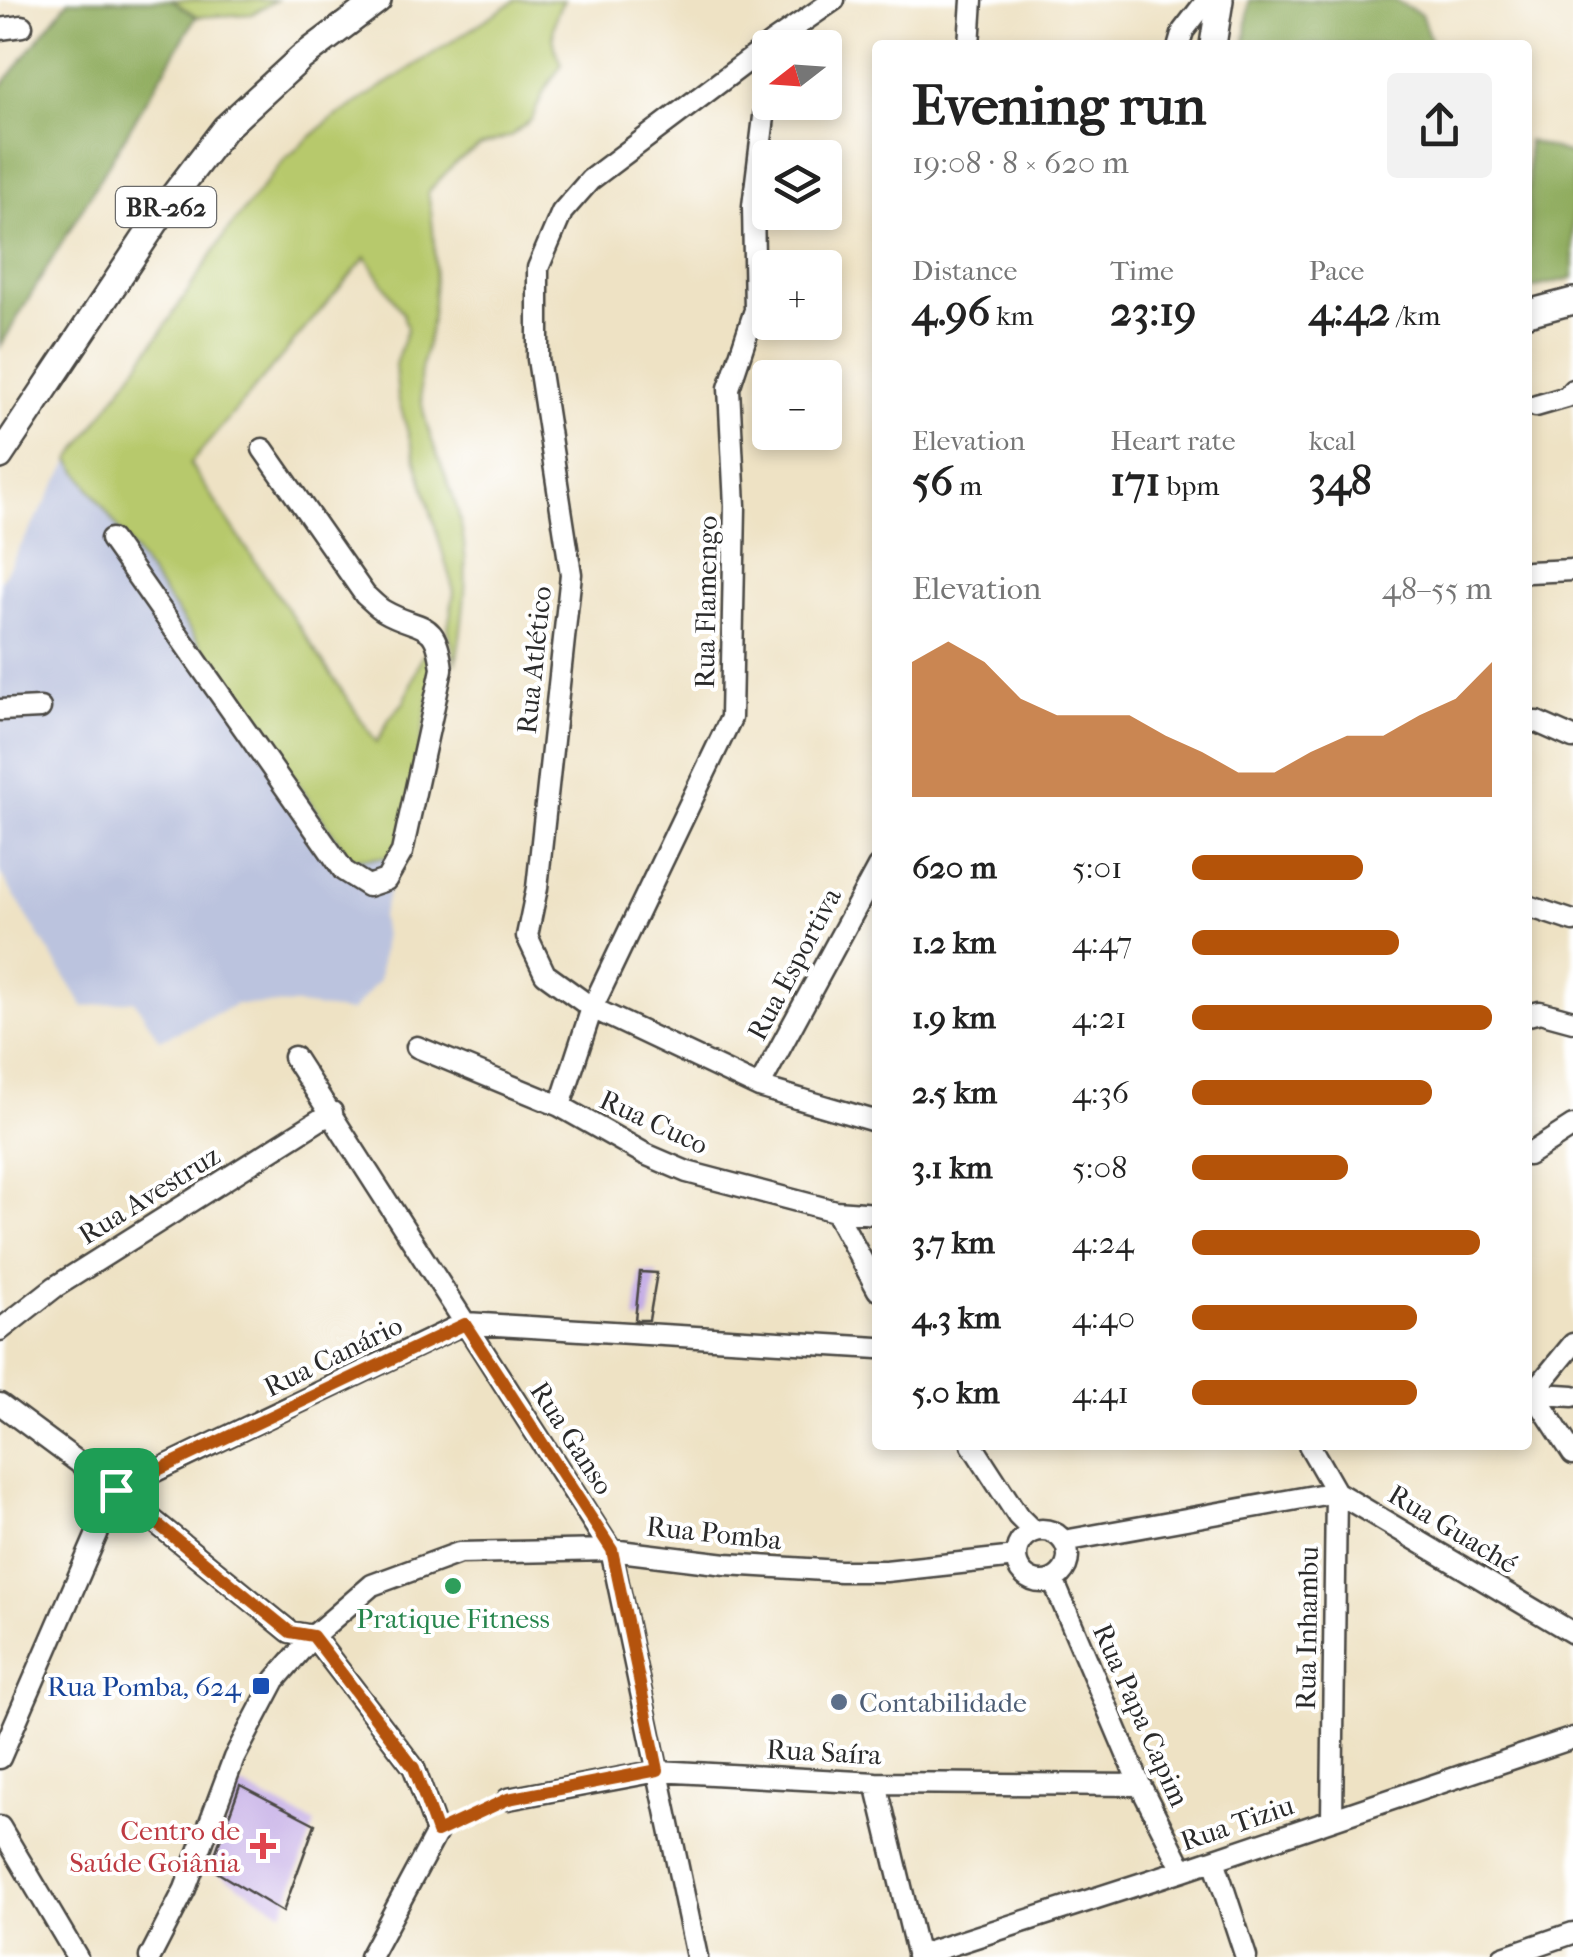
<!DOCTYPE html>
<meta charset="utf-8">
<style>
body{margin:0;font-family:"IM FELL French Canon",serif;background:#f2f2f2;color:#222;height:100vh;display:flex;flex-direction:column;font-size:38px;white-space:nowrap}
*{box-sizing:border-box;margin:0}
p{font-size:32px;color:#767676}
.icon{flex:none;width:55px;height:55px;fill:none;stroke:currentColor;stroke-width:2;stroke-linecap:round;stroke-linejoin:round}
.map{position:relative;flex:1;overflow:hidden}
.side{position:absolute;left:872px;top:40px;width:660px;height:1410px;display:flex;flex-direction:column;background:#fff;border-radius:10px;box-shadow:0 5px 15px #0003}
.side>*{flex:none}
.needle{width:65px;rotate:253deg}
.tools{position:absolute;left:752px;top:30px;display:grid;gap:20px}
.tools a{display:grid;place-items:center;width:90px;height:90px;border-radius:10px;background:#fff;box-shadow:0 5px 15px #0003;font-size:50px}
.pin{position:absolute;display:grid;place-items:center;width:85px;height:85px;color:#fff;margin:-42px;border-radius:20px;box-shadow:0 5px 15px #0006}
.round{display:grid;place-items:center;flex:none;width:105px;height:105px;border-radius:10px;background:#f2f2f2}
.overview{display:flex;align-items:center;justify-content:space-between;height:170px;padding:0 40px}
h1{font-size:55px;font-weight:700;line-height:75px}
.stats{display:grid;grid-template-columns:repeat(3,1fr);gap:15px;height:170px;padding:10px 40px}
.stats div{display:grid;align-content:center}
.stats b{font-size:42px;font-weight:700}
.stats small{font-size:28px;font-weight:400}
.stats p{font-size:28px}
.chart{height:280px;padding:20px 40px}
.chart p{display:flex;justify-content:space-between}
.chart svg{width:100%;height:180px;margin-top:10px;fill:#b45309;opacity:.7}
ul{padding:0 40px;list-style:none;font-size:32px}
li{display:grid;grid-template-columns:160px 120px 1fr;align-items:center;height:75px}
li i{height:25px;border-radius:12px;background:#b45309}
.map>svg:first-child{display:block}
.industrial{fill:#bbc3de}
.green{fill:#b7c96c;stroke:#717a4c;stroke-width:2.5}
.forest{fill:#91ad60;stroke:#5e6c46;stroke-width:2.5}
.building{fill:#c3abe5}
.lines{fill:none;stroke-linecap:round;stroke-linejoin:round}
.minor-casing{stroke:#484642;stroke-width:25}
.major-casing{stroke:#484642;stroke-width:30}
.path{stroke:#484642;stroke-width:2.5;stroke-dasharray:8 8;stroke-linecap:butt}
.minor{stroke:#fff;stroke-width:20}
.major{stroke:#fff;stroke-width:25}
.route-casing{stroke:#fff;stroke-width:20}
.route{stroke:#b45309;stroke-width:12}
.leisure-dot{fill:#2e9e5b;stroke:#fff;stroke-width:4}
.transit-dot{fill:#1a4fb4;stroke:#fff;stroke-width:4}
.service-dot{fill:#5c6f8a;stroke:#fff;stroke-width:4}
.health-dot{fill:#e0444e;stroke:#fff;stroke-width:4}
.labels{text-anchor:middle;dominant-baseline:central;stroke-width:8;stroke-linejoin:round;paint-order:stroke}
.shield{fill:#fff;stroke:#6b6b6b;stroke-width:2.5}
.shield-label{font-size:25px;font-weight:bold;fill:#2b2b2b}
.street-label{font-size:28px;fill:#2b2b2b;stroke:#fff}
.leisure-label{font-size:28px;fill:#27864d;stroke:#fff}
.transit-label{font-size:28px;fill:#164399;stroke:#fff;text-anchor:end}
.service-label{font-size:28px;fill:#4e5e75;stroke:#fff;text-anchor:start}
.health-label{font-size:28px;fill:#be3a42;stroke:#fff;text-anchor:end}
</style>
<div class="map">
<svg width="1573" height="1957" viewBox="0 0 1573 1957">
<rect width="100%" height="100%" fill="#fff"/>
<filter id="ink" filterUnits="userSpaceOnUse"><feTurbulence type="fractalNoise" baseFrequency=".01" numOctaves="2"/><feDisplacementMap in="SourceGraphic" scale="20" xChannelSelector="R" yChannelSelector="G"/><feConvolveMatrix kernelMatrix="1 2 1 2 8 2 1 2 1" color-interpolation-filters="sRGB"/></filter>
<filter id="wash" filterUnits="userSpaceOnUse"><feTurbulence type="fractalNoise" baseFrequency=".0048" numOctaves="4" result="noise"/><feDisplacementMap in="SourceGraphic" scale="40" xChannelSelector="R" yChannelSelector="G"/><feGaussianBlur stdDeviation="2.25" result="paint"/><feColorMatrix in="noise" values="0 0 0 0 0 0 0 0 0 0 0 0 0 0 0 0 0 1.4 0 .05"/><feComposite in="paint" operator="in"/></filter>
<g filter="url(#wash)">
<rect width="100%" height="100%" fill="#eee2c4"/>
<!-- industrial -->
<path class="industrial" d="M70,460L351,858L400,857L381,917L384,936L379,980L351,1012L298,1005L237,1004L160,1040L134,1000L84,1007L0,873V582Z"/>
<!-- green -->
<path class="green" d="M172,0H276L252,14L196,17Z
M516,0H564C550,22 550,42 562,64L544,91L532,119L511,136L480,146L455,163L428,192C436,237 437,283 430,328C428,345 420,364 420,381C420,427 446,469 458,512C472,563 464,613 456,664L448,628L454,592L398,398L395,365L407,329L403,314L366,257L190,464L377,743L389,719L404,702L422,656L439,645L400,857L351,859L70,460L162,331L226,233L284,160L329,121Z"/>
<!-- forest -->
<path class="forest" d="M69,0H172L196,17L0,347V88Z
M1249,0H1394L1421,14L1432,45H1245Z
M1528,141L1573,155V278L1528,289Z"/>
<g id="blocks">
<!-- building -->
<path class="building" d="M640,1272L657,1273L649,1320H635Z
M240,1785L315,1824L283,1912L210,1868Z"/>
</g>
</g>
<g filter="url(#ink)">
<use href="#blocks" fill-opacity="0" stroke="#484642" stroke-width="2.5"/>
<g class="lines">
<!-- minor casing -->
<g class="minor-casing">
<path id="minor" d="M834,0L773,42L590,180L562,212L538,268V359L571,574L537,888L527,936L545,974L592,1008L759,1087L878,1122
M0,29L22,26
M969,45L972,0
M1179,45L1183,31L1207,0
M1536,406L1567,397L1573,390
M111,539L344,871L368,886L386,880L402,852L442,669C436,616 420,632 384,611C377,607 371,600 365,595L263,449
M1528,572L1573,570
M0,710L40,708
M1528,722H1537L1573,738
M1528,906L1573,921
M1528,1015L1540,1012L1573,1021
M417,1047L560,1106L645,1154L687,1172L835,1211L878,1214
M294,1057L611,1550L697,1957
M759,1087L878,867
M560,1106L592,1008L731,718L735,506L729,388L755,310L753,206L770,68
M1528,1155L1573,1126
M835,1211L878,1290
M0,1330L55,1287L332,1112
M1528,1385L1573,1454
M1528,1393L1573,1396
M1533,1393L1573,1344
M0,1404L116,1490L290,1632L313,1636
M972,1445L1018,1516L1033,1531
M1309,1445L1336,1492L1332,1819
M1016 1556a26 26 0 1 1 52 0a26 26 0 1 1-52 0Z
M1064,1541L1336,1492L1573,1633
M1053,1580L1140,1785L1183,1870
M313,1636L414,1768L437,1832L370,1957
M0,1758L116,1490L465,1323L878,1348
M876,1783L918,1957
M508,1799L658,1771L876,1783L1140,1785
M0,1827L77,1957
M1214,1860L1246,1957
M917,1956L1183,1870L1573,1738
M150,1957L185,1889L234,1758L275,1680L313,1636L372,1585L459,1553L611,1550L726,1564L840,1571H886L1016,1557
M1503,1957L1573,1933"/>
</g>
<!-- major casing -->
<g class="major-casing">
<path id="major" d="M1213,45L1220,0
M1528,313L1573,301
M0,456L173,196L225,128L301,58L378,0"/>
</g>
<!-- path -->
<path class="path" d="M455,1824L493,1806"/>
<!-- minor -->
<use href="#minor" class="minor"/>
<!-- major -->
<use href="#major" class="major"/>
</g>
</g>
<g class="lines" filter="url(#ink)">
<!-- route casing -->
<g class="route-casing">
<path id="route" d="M465,1324L612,1550L658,1770L508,1799L437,1832L414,1768L313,1636L290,1632L116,1490Z"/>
</g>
<!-- route -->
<use href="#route" class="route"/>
</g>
<!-- markers -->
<circle class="leisure-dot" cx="453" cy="1586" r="10"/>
<rect class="transit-dot" x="251" y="1676" width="20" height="20" rx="5"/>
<circle class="service-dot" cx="839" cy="1702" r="10"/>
<path class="health-dot" d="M258 1831h10v10h10v10h-10v10h-10v-10h-10v-10h10z"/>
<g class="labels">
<!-- shield labels -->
<rect class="shield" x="116" y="187" width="100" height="40" rx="8"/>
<g class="shield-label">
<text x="166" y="207">BR-262</text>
</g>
<!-- street labels -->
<g class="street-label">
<text transform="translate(706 602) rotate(-89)">Rua Flamengo</text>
<text transform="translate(534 660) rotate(-84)">Rua Atlético</text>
<text transform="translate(794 964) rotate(-62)">Rua Esportiva</text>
<text transform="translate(654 1122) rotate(25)">Rua Cuco</text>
<text transform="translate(149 1195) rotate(-32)">Rua Avestruz</text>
<text transform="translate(333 1356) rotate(-26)">Rua Canário</text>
<text transform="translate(572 1438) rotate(57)">Rua Ganso</text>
<text transform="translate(1453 1529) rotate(31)">Rua Guaché</text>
<text transform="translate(714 1533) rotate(6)">Rua Pomba</text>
<text transform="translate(1307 1628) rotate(-89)">Rua Inhambu</text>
<text transform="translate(1141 1715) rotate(66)">Rua Papa Capim</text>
<text transform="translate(824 1752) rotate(3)">Rua Saíra</text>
<text transform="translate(1237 1823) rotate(-19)">Rua Tiziu</text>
</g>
<!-- leisure labels -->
<g class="leisure-label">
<text x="453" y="1618">Pratique Fitness</text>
</g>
<!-- transit labels -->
<g class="transit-label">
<text x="241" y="1686">Rua Pomba, 624</text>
</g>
<!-- service labels -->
<g class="service-label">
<text x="859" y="1702">Contabilidade</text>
</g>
<!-- health labels -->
<g class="health-label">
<text x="240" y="1830">Centro de<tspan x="240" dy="32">Saúde Goiânia</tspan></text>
</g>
</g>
</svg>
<div class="tools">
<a><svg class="needle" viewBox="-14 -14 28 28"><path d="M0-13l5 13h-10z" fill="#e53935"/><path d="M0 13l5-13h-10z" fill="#767676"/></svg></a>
<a><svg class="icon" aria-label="layers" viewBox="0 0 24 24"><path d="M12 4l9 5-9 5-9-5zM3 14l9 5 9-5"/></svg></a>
<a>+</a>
<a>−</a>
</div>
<div class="pin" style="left:116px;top:1490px;background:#1e9e55"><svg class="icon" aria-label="arrive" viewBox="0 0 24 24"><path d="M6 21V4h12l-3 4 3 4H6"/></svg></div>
<section class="side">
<div class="overview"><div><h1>Evening run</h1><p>19:08 · 8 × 620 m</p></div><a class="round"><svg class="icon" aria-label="share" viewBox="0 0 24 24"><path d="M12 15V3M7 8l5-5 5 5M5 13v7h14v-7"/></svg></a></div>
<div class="stats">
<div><p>Distance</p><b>4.96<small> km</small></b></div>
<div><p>Time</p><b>23:19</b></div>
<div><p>Pace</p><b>4:42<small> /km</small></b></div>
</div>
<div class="stats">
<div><p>Elevation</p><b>56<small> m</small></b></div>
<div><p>Heart rate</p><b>171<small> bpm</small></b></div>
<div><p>kcal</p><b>348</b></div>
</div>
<div class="chart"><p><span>Elevation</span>48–55 m</p>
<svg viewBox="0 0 160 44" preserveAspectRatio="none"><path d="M0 44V11L10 6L20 11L30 20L40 24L50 24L60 24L70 29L80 33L90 38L100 38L110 33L120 29L130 29L140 24L150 20L160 11V44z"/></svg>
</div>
<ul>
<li><b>620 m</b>5:01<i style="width:57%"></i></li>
<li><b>1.2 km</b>4:47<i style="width:69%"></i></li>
<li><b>1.9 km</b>4:21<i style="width:100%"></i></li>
<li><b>2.5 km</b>4:36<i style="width:80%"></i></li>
<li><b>3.1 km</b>5:08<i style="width:52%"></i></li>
<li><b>3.7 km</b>4:24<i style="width:96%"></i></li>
<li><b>4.3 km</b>4:40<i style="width:75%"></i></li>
<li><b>5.0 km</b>4:41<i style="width:75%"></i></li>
</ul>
</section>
</div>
